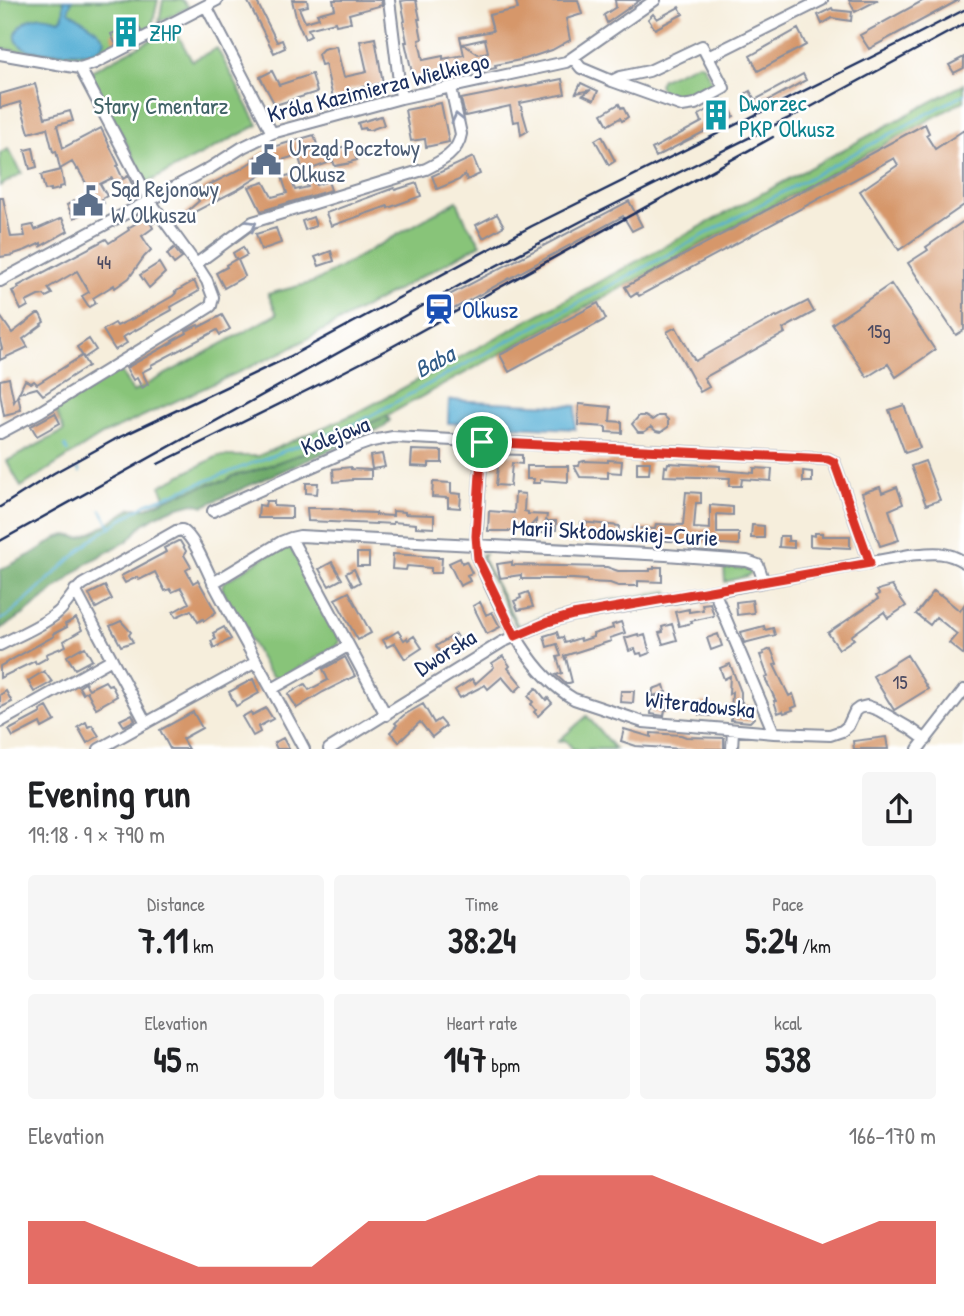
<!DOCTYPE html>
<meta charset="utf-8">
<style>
body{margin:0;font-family:"Patrick Hand",sans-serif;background:#f6f6f6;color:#202124;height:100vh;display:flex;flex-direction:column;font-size:26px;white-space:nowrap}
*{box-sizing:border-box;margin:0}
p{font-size:23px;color:#757577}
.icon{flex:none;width:38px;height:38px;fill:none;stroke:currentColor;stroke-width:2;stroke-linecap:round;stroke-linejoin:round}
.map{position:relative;height:749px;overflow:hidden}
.side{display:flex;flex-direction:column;background:#fff;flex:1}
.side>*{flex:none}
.pin{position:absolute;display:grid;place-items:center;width:60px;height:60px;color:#fff;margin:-30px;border:4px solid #fff;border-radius:50%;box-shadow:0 2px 7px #0007}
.round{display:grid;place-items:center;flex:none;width:74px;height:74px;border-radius:7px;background:#f6f6f6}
.head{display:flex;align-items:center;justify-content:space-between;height:119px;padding:0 28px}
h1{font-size:38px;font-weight:700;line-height:52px}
.figures{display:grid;grid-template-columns:repeat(3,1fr);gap:10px;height:119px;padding:7px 28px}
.figures div{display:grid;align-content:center;border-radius:7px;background:#f6f6f6;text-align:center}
.figures b{font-size:35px;font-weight:700}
.figures small{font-size:19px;font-weight:400}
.figures p{font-size:19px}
.chart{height:196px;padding:14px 28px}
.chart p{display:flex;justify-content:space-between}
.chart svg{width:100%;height:126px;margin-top:7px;fill:#d93025;opacity:.7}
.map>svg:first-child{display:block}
.green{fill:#88c479;stroke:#527a6c;stroke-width:2}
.forest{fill:#6eaa69;stroke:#446c64;stroke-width:2}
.water{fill:#59b0d6;stroke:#3a709a;stroke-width:2}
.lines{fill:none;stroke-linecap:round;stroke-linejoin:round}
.stream{stroke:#59b0d6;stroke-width:2.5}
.building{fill:#d6976b;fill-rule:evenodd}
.minor-casing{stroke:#888e9d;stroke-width:14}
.minor{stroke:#fff;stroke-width:10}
.rail{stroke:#1b2f5e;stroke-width:2.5}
.oneway{stroke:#8d97ae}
.route-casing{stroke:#fff;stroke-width:14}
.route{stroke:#d93025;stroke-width:9}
.labels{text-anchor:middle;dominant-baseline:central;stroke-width:5;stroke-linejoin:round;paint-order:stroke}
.number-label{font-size:19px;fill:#4a4961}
.culture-label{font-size:23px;fill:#0d838f;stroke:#fff;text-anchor:start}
.street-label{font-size:23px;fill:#1b2f5e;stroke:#fff}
.park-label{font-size:23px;fill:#416367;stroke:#fff}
.service-label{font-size:23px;fill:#4e5e75;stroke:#fff;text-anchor:start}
.transit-label{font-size:23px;fill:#164399;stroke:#fff;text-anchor:start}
.water-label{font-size:24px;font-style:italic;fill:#315c88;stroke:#fff}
</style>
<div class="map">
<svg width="964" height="749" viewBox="0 0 964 749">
<rect width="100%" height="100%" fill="#fff"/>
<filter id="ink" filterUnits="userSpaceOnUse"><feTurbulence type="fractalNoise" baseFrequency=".0143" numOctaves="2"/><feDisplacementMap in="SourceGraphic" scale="14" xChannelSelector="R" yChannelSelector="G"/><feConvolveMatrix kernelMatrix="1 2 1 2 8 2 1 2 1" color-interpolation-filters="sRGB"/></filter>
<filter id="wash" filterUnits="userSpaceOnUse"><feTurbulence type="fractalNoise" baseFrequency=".00686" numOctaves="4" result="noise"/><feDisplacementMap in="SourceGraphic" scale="28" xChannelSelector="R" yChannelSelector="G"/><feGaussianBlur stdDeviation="1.57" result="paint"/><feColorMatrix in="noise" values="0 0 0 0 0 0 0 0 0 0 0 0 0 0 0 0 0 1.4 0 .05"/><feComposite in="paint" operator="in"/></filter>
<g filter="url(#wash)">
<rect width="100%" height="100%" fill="#f6eedc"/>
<!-- green -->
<path class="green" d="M0,0H158L152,26L116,46L86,58L74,60L0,48Z
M163,0H182L189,7L159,22Z
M174,28L192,61L217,48L258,125L147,183L89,72Z
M698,63L703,65L712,82L710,85C695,95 667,111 659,84L662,79Z
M964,84V101L386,416L301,454L251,472L233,476L226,481L212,483L166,499L160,486L218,456H258L357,413Z
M8,149L22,173L0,186V153Z
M457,201L466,222L481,244L287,350L102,435L21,487L7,461L64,431L54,407L118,367L133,392L277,314L268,294L314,282Z
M284,545L291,548L338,635L340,642L336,647L282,677H273L266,669L222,589L223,583Z
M482,554H485L482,557L518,626L558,611L580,605L668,591L669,594L559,614L517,628L481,557Z
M724,567L749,569L751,573L747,576L725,582Z
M587,716L615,749H573L565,740L557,742Z"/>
<!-- forest -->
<path class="forest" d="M386,416L390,420L384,427L250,485L204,506L194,503L175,508L156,516L142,525L129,540L89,562L23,615L0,629V570L30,555L59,537L67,535L80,538L96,531L132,508H147L166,499L212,483L226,481L233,476L251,472L301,454Z"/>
<!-- water -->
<path class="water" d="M64,0H72L69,8V11C82,21 96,26 105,40C103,46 100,49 94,51C87,54 79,52 72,52C59,52 26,55 18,43C10,31 26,19 37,17C45,15 52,18 59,20C66,17 63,7 64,0Z
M449,400L576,406L575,429L448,423Z"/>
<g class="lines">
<!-- stream -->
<path class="stream" d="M65,446L68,451
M78,469L80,472
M101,510L110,526
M0,620L8,616L26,600L95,537L146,504L357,423L964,94"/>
</g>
<g id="blocks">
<!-- building -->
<path class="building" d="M247,0H256L277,42L282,40L285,48L274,53Z
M292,0H307L308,6L299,8L305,22L319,18L317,14L335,9L333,0H381L382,5L349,14L351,22L336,25L335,22L308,29L311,36L305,39L297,21Z
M407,0H416L420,19H418L422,39L419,40L423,60L443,56V59L464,55L460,37L493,31L489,15L518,9L516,2L526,0H578L582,14L566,19L570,40L552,50L525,59L495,65L496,68L457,76L456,68L413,77L405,42H407L403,22L405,21L401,1ZM485,39L488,52L478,54L463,44Z
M615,0H640L607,23L604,15L616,7Z
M849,0H878L855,12Z
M924,0H959L869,49L860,35Z
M679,7L683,14L655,29L648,19L653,14L657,19Z
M832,8L833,10L852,12L851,21L832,18L822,24L818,15Z
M136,20L141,31L115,43L111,34L121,30L120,28Z
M798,29L806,45L758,71L750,56Z
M375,38L383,83L348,90L349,96L333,98L325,64L321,65L318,54L323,49L336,46L344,77L367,72L360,41Z
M964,57V68L954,73L949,65Z
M272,71L279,85L312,74L317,92L275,105L260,77Z
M803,74L806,80L753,109L745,94L750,91L755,100Z
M562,79L565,94L520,103L528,131L521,135L519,121L513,122L510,106L465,116L461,99Z
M581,83L598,91L594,100L583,95L591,90L576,93Z
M35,84L45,118L70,111L73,121L57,125L63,148L101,128L119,165L117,166L123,179L128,176L137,194L128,199L125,193L124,194L116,180L113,181L112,178L100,184L107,196L102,199L104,203L74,218L67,205L91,192L78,169L77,170L72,162L60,169L56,151L53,152L47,128L29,133L20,102L0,108V94Z
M725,100L734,116L656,157L652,149L702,122L699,115Z
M441,103L449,142L426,147L425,139L411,141L405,110Z
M619,104L621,108L623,107L628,117L622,121L620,118L608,125L602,114Z
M381,116L384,125L370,130H365V128L360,129L358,123Z
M925,124L929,133L926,135L935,149L964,130V205L899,250L860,191L898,165L894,158L639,296L637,293L631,297L625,287Z
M314,135L320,154L352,144L357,154L355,155L357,160L350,162L351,163L335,166L333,161L311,169L316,185L328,181L331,190L261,211L249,187L264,182L272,197L287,193L282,177L290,175L295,190L308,187L298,155L272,163L274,167L237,190L183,218L182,216L199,201L195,195L203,188L239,170L253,161L252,159L273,147Z
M602,136L615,161L609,165L595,140Z
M33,148L37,167L30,169L25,150Z
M473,157L480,174L467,180L465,174L459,180L437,189L432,176Z
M61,170L64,186L59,187V189L51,191V189L45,190L41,175Z
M417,183L421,196L388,208V206L331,226L326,213L394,188L395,190Z
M0,198H3L11,237L25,236L23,227L33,225L35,230L62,218L68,231L41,246V243L26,250L14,254V255L0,257Z
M629,201L642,226L632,231L623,216L441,316L434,303Z
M497,214L504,226L483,238L476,225Z
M151,215L155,222L151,224L153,228L142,236L151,250L144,257L129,278L115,288L114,285L93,298L96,303L89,307L82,296L89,292L77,271L48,288L52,294L46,297L44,295L38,296L26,302L28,306L21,310L12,291L19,288L18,286L106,239L109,243L129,230L128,228Z
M313,217L316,226L305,230L302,221Z
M964,221V330L956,335L908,263L928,250L926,247Z
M276,228L281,243L261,250L256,234Z
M243,247L247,255L238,260L245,276L224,288L216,273L227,267L226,265L236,259L233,253Z
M174,248L182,258L174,264L167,254Z
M331,251L334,261L319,266L315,257Z
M159,263L165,273L149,288L140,275Z
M194,281L199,291L171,307L172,310L123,337L127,343L115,350L103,330L115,323L117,326L134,318L173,296L176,293L175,292Z
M891,284L935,350L896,377L888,364L867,377L832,324Z
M808,301L814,312L783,329L785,333L704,378L709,387L700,392L667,332L676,327L695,361L776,316L777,317Z
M598,303L606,319L509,372L500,355Z
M37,314H40L44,322L41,324L42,325L23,339L28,347L0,360V350L2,349L0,341V316L12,333Z
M222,315L230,329L220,335L217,330L151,365L152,367L142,372L148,384L142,388L137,378L133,380L126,368L173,342L172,341L187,333L186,331L198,325L199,327L203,325Z
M89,339L96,350L84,358L77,347Z
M82,356L88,366L43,395L37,388L19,393L25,380L31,383L34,381L37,384Z
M9,378L14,402L18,395L21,410L16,411V413L4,416L0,393V380Z
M579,404L611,407L610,421L622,422V433L606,432V427L578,425Z
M904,405L920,448L905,453L889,410Z
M55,413L60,423L37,436L31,426Z
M639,416H645L652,420L658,416H664L668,420V427L661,432L656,431L651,427L644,432H638L632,424Z
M412,450L442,451V463H429V467L411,466Z
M382,454L385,467L372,469L370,456Z
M491,454L522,455V464L512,463L510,486L496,485L498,467H491Z
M608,460L622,461L621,473L608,472V478L580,477L574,466H579L580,462L584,461L608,462Z
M925,461L940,500L926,505L911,466Z
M637,462H650L649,474H637Z
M668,463L720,466V470L754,473V468L772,469L771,481L742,479L741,486H729L730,478L664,476L665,466L667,467Z
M527,466H568V482L540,480V483H533L534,479H527Z
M351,467V469L371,470V479H352V480L334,482L333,469Z
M803,471L812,472V482H803Z
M433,482L451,483V493L461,494L460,508L448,507V498L432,497Z
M306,483H318L317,494L306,493Z
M880,487L882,493L897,487L903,504L889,510L899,540L880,546L862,493Z
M686,492L701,493V503H696L694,528L710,529V505L733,507V515L717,514V533H739V545L635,539L636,528L655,529L656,524L683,525Z
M515,493L525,494L524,511L528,512V514L547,515L546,521H556V530H549V533H536V520L524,533L514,520L513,531H488L489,511L514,513Z
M266,501H274V506L292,507V518H258L259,505L265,506Z
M307,508H329L351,510V512L376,513V515L393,516V511L405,512V514L434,515V528L416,527V524L393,522V524L376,523V524L308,521Z
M581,522L619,526L618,538L580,536Z
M752,525L764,526V538H751Z
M815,533H822V536H850V548L810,546V535L815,536Z
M780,536H788V541H794V548L779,547Z
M178,541H180L186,551L184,555L191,567L186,570L193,583L198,580L216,612L204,621L203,619L198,622L191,610L176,617L173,612L189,603L181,588L172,592L170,589L165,591L155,572L139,580L137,577L125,583L121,576L166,552L164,548Z
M357,553H369V566H357Z
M393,554L438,557V558H442L441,573H431V568L407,566L406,570L392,569Z
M460,558L462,563L466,561L472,573L467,575L470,581L460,586L449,563Z
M332,562L342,579L329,586L319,569Z
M512,562V565L607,567L618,571H650V569H654V567H662V582L638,581V586H618L610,583L587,582V580L573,579H521V575L500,578L497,564Z
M354,569L360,582L353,586L346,573Z
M105,586L112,599L96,608L89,594Z
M892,586L906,606L888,618L884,612L851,636L854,639L839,649L828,633L878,599L876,596L879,594L877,591L881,589Z
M934,591L940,596L941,595L960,611L964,605V655L949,643L957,634L936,617L930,625L916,614Z
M349,592L371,633L358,640L335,599Z
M528,592L533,607L518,610L514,601L521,598L520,595Z
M752,600L754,613L737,615L736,602Z
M480,602L486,615L492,612L500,627L487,634L473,606Z
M710,603L714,616L691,621L692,623L679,626L675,612L689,609V612L703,610L702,604Z
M76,618L82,630L64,641L66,646L46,654L47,658L36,664L35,661L0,678V666L49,639L54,636L53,634L67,627L65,624Z
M121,621L131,632L129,635L133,642L121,646L110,626Z
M621,622L625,633L610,638L611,641L564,656L565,659L566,658L572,682L566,684L556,675L562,673L557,657L561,656L557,644L547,647L544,636L557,632L559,638L563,637L565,643L580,638L581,641L593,637V634L613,628L612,625Z
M672,624L677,640L663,644L659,633L663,632L662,627Z
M764,626L765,630L773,628L775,635L744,643L741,632Z
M224,627L231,639L214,648L211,641L216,639L213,633Z
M398,631L404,640L407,638L408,640L414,636L422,648L405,659L395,643L387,647L383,640Z
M456,634L462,644L442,655L436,646Z
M638,634L639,637L645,635L650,653L642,656L641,653L637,654L635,649L629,651L625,638Z
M718,634L722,646L711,650L707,638Z
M85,647L92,660L75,669L67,656L81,648V649Z
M771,649L777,664L774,665L789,696L793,694L797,706L792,708L793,710L784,713L783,711L778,713L774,701H776L765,678L768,677L760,655L764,654L763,652Z
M907,655L928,689L894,710L873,676Z
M503,656L510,666L508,668L522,685L515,692L502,677L488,689L485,685L460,698L455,690L472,679L475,684L494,667L492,663Z
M345,657L355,676L323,692L297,708L288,694L305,684L309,690L328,680L323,669Z
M730,664L741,692V702H742V705L752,706L754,718L750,722L731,720L732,692L729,694L730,676L724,679L720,668Z
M44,671L52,682L34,692L28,681Z
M253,679L259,693L236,706L229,692Z
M105,681L108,685L111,684L117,696L96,708L87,691L83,694L79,687L85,683L89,689Z
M664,685L666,692L653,696L668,703L667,710H665L664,716L651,714L653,689Z
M536,688L546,700L548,698L552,703L538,716L534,712L536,710L531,704L533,702L528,696Z
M6,691L12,702L0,708V695Z
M621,691H634L633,703L620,702Z
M701,702L712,703L711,716L700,715V712H697L698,704H701Z
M423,704L434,723L440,719L446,726L432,737L420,722L399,742L390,732L397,725L395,723L404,715Z
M47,707L55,721L42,728L40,723L13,737L9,730L41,713L40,711Z
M266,708L273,719L258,727L260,732L253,736L242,717L251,712L252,715Z
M193,712L202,728L182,739L188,749H170L160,730Z
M132,714L135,720L124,726L120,720Z
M86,722L88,727L92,725L99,736L87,743L78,727Z
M624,729L651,737V733L681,735L686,737L724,738V749H683L636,746L621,741Z
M886,737L888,749H854L853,741Z
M283,738L289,749H277L274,743Z"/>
</g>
</g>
<g filter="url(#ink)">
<use href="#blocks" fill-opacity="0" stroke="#888e9d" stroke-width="2"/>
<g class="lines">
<!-- minor casing -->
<g class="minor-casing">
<path id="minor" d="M389,0L401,98
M206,6L272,133
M0,54L80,68L95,63L217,0
M708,57L822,0
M573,58L581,68L612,81L682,106L695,104L724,88L702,46L649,71L620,77L612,81
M196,264L253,222L426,169C442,161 458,153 461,134L451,88
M0,281L210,168L243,147L272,133L401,98L566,62L655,0
M0,433L41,411L189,320L211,306L213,297L207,281L198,267L150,201L80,68
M482,442L476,546L478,559C501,608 525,671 574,699L643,722L774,733L830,735L842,731L848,726L855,711L859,708L867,706L878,710L911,729L926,740
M213,511L358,446L372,441L393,437L828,459L834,462L837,470L870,563
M291,538L386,715
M213,583L281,542L291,538L300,536L666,555L747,561L758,565L764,582
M75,590L146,723
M714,591L774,733
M0,645C18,635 40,627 56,614C67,606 72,592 83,584L176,531L182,530C196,539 206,570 215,586C244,641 275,694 304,749
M272,689L348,646
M0,722L112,659
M99,749L256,662
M329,749L502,642L548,622L573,615L714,591L910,555C931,553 945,550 964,562
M732,749L733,730
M918,749L964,690"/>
</g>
<!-- minor -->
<use href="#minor" class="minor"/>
<!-- rail -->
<path class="rail" d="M158,464L312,388L386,350L773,137
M0,507L54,473L114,440L289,357L532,226L902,42L964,10
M0,541L471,279L595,214L807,109L964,24"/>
</g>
<!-- one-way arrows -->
<defs><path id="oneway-chevron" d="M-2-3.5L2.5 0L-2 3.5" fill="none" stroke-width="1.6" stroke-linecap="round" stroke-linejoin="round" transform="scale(1.75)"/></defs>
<g class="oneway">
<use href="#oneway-chevron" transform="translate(457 118) rotate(-103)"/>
<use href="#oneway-chevron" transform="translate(252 225) rotate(-30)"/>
</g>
</g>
<g class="lines" filter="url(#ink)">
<!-- route casing -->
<g class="route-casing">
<path id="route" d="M482,442L828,459L834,462L837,470L870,563L573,615L548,622L515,636L478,559L476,536Z"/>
</g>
<!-- route -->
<use href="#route" class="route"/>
</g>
<!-- icons -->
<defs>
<g id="building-bare" transform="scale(2.415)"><path d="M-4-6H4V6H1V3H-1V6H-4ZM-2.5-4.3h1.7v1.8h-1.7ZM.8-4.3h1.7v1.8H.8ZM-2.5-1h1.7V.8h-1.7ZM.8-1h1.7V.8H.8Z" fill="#0f9aa8" stroke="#fff" stroke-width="2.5" paint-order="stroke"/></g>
<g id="civic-bare" transform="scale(2.415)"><path d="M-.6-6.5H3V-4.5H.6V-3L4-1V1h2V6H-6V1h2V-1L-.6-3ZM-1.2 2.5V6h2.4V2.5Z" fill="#5c6f8a" stroke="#fff" stroke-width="2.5" paint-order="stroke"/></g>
<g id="station-bare" transform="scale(2.415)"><path d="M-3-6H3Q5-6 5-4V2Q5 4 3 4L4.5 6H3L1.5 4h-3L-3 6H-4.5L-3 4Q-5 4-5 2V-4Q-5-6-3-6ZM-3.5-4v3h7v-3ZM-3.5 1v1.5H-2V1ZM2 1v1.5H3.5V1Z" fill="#1a4fb4" stroke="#fff" stroke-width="2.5" paint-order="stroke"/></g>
</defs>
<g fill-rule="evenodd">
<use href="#building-bare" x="126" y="32"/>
<use href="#building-bare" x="716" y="115"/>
<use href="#civic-bare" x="266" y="160"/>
<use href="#civic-bare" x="88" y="201"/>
<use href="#station-bare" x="439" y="309"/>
</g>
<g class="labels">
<!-- number labels -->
<g class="number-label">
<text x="104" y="262">44</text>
<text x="879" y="331">15g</text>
<text x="900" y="682">15</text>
</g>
<!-- culture labels -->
<g class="culture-label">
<text x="149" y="32">ZHP</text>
<text x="739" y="102">Dworzec<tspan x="739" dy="26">PKP Olkusz</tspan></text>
</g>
<!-- street labels -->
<g class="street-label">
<text transform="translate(378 87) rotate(-14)">Króla Kazimierza Wielkiego</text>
<text transform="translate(335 435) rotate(-21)">Kolejowa</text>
<text transform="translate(615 532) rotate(3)">Marii Skłodowskiej-Curie</text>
<text transform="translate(445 652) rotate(-32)">Dworska</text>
<text transform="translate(700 704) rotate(6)">Witeradowska</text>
</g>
<!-- park labels -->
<g class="park-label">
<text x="161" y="105">Stary Cmentarz</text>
</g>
<!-- service labels -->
<g class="service-label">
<text x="289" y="147">Urząd Pocztowy<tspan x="289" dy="26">Olkusz</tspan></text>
<text x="111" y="188">Sąd Rejonowy<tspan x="111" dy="26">W Olkuszu</tspan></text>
</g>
<!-- transit labels -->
<g class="transit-label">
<text x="462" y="309">Olkusz</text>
</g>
<!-- water labels -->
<g class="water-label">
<text transform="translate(434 361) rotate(-28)">Baba</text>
</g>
</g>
</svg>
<div class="pin" style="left:482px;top:442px;background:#1e9e55"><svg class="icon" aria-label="arrive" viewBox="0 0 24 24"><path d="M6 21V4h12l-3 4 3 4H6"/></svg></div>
</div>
<section class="side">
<div class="head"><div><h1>Evening run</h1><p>19:18 · 9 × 790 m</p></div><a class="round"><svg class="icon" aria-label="share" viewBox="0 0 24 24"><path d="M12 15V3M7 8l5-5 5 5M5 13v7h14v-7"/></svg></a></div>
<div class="figures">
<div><p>Distance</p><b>7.11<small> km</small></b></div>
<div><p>Time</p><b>38:24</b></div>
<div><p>Pace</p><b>5:24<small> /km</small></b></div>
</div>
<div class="figures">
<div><p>Elevation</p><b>45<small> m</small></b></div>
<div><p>Heart rate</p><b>147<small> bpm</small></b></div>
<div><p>kcal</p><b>538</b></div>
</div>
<div class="chart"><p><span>Elevation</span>166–170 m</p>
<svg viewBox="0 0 160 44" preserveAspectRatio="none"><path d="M0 44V22L10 22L20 30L30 38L40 38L50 38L60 22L70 22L80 14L90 6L100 6L110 6L120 14L130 22L140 30L150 22L160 22V44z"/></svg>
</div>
</section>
